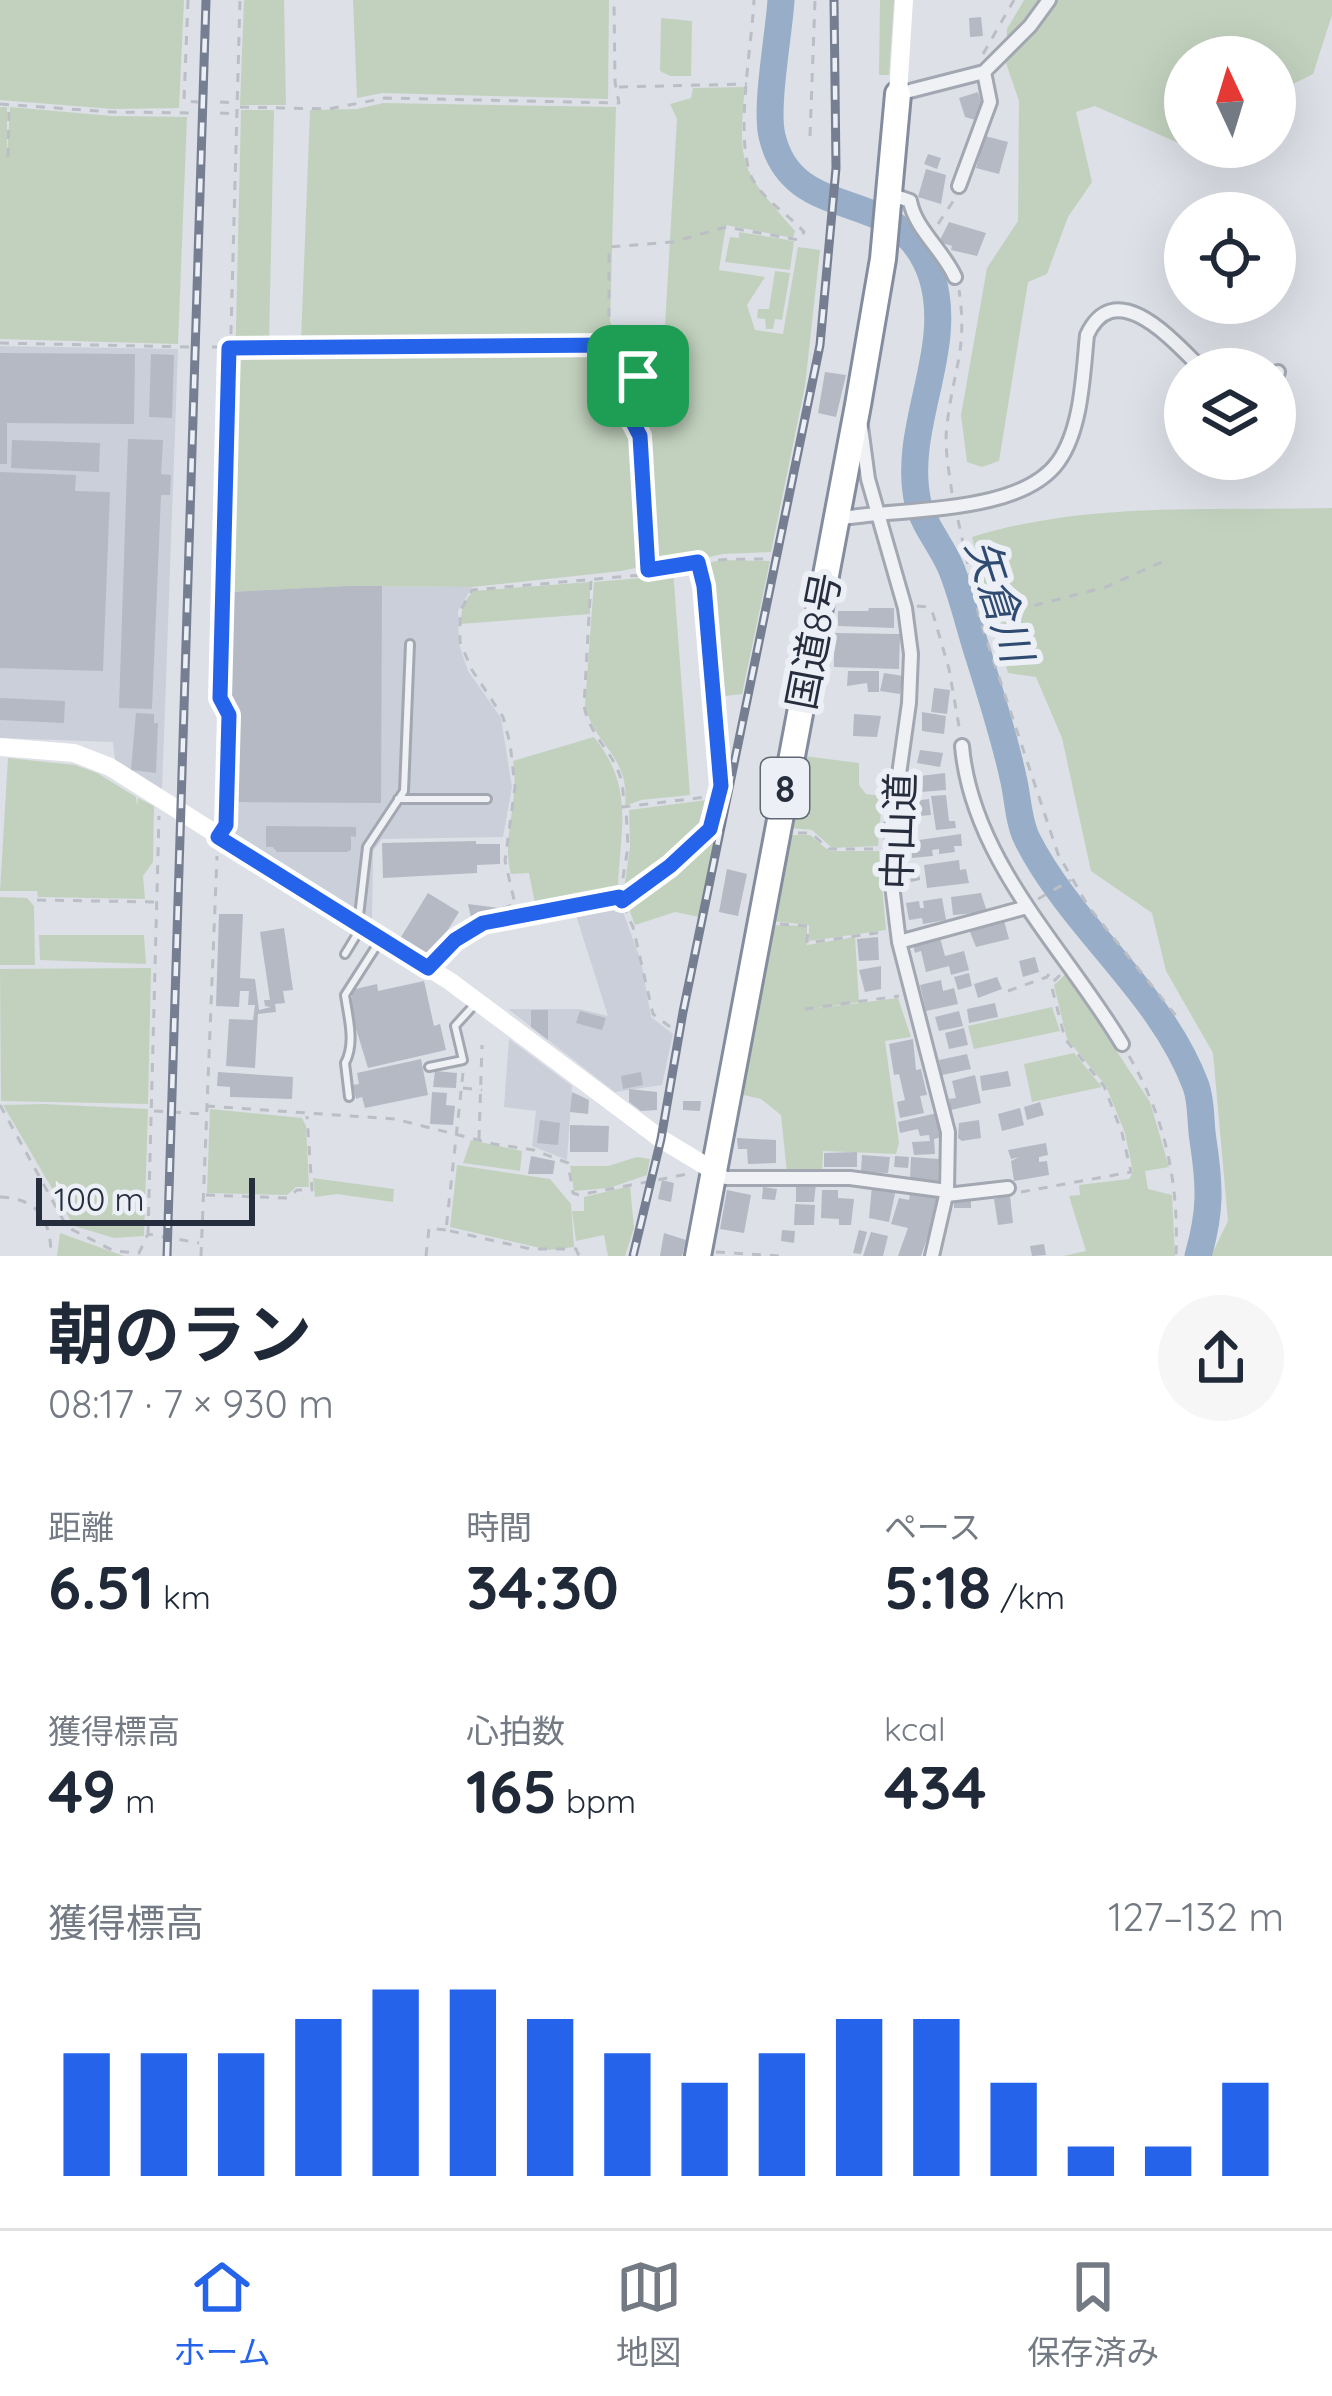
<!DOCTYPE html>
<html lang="ja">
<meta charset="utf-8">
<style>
body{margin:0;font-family:Quicksand,"Noto Sans JP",sans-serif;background:#f6f6f7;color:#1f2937;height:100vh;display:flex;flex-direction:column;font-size:45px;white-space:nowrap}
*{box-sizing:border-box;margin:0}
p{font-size:39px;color:#747a83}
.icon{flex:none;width:66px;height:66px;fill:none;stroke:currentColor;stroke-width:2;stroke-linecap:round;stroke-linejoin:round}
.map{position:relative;height:1256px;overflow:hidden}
.panel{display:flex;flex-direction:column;background:#fff;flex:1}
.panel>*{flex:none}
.needle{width:78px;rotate:356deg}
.buttons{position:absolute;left:1164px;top:36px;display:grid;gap:24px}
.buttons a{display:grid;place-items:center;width:132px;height:132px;border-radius:50%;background:#fff;box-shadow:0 12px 48px #0002;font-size:60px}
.scale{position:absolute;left:36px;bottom:30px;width:219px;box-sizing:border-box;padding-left:12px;border:6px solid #262e3e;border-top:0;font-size:33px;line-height:42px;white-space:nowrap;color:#262e3e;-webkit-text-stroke:9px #eceff5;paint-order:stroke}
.pin{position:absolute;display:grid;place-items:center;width:102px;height:102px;color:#fff;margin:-51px;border-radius:24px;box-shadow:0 6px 18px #0006}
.round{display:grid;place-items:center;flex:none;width:126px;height:126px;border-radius:63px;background:#f6f6f7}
.overview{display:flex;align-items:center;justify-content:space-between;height:204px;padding:0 48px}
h1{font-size:66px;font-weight:700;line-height:90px}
.metrics{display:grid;grid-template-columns:repeat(3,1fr);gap:18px;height:204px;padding:12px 48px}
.metrics div{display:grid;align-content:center}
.metrics b{font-size:60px;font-weight:700}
.metrics small{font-size:33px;font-weight:400}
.metrics p{font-size:33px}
.chart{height:336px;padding:24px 48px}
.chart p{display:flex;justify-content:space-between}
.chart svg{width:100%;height:216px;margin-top:12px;stroke:#2563eb;stroke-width:6}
.tabs{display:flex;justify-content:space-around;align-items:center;height:168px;border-top:3px solid #e0e1e3;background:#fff;font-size:33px;color:#747a83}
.tabs a{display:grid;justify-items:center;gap:6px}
.tabs .active{color:#2563eb}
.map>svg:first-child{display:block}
.built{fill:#cbcfd9}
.green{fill:#c2d1be}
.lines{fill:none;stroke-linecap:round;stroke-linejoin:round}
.river{stroke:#97adc8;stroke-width:27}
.building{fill:#b4b9c4}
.lane-casing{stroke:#a2a7b1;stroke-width:12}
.street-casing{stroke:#a2a7b1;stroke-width:18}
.highway-casing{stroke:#848d9e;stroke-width:30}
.path{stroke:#bbbec5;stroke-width:3;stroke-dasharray:9 9;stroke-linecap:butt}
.lane{stroke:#eff1f5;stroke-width:6}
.street{stroke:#eff1f5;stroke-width:12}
.secondary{stroke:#fff;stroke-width:18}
.highway{stroke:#fff;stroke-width:24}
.rail-casing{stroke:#767f91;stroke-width:9}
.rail{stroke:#eceff5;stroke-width:4.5;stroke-dasharray:14;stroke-linecap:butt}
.route-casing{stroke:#fff;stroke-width:24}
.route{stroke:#2563eb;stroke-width:15}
.labels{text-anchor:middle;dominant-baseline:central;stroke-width:12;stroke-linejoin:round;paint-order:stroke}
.shield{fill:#eceff5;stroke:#616875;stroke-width:3}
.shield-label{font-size:36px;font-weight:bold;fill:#262e3e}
.street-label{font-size:39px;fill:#262e3e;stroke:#eceff5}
.water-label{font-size:42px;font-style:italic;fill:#304b72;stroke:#eceff5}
</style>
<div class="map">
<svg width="1332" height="1256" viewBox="0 0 1332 1256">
<rect width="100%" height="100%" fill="#dde0e7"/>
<!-- built -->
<path class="built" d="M0,346L178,349L162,790L115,760L113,742L0,738Z
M349,586L472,587L458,611L459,644L468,671L501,718L512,787L503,837L382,839L373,851L372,920L231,831L232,714L225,695L227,592Z
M619,901L641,961L651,1017L673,1034L662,1085L615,1092L508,1009H580L608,1016L574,909Z
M509,1039L572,1086L567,1160L532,1146L536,1111L504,1107Z"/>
<!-- green -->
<path class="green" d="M0,0H184L179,108L112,109L0,100Z
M244,0H284L286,105H240Z
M353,0H609L608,99L382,93L357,98Z
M880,0H894L889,75H879Z
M1024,0H1332V15L1313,74L1275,93V57H1185V146L1095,106L1076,112L1092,182L1068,217L1047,274L1028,282L999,461L982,467L967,462L961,415L987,268L1018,221L1019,101L1006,63L1007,29Z
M661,18L692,21L691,76H670L660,71Z
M745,87C737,169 742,170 795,231L793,238L726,225L719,270L765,277L747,305L755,330L783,334L798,247L820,250L805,386L771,552L723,554L678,564H654L621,571L472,587L349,586L230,592L241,110H274L269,343L301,342L310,110L357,109L383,103L616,107L610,320L616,344L637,357L644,356C646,338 648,331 665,326L677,119L670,104L691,98L693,88Z
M0,107H7V158L10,107L112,116L187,117L178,344L0,339Z
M739,232L794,241L790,270L725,262L730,237L739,238Z
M775,271L790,273L782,320L775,319L773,329H766L765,319L757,318L758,309H769Z
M1332,508V1256H1211L1228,1221L1213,1053L1166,971L1152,913L1091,871L1062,738L1036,677L1008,673L972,537C1087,501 1213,511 1332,508Z
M721,560L770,561L742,694L716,697L706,587L700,565Z
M661,569L673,570L690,795L641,800L625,806C630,754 595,748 585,705L594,582L641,578Z
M590,582V614L460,624L463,604L473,591Z
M594,737C635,788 620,828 618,888L614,893L536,909L529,873L511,874C501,839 520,800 513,761Z
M804,756L859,763V785L866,794L882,796L878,846L832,848L812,830L791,828Z
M8,758L75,765L97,773L136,797L137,806L138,798L154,806L153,862L143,876L145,899L38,897L37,891H0Z
M714,799C711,845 656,870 623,897L630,847L629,810Z
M709,833L717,839L699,917L675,912L635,925L626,901L671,868Z
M789,835H810L829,851H879L886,930L809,941V925L772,921Z
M0,897L27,898L34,906L35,965H0Z
M771,925L807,926V945L855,937L859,1002L804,1010L898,998L911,1037L885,1041L899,1143L896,1154L823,1151L822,1173H787L781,1115L761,1099L739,1094Z
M39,935H144L146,964L40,960Z
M151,968L148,1104L1,1101L0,969Z
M1066,974L1150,1102L1169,1167L1145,1171L1148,1189L1172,1195L1175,1256H1063L1086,1251L1069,1196L1080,1195L1079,1185L1129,1179L1133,1172L1125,1133L1106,1086L1067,1039L1054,985Z
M1052,1007L1060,1031L974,1049L968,1026Z
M1074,1053L1102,1087L1032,1102L1024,1064Z
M44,1104L148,1109L144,1236L114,1238L74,1226L3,1105Z
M210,1109L302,1118L306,1126L309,1187H296L287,1195L207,1193Z
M471,1140L522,1151L520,1171L463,1163Z
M637,1157L650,1159L647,1175L609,1188L574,1191L570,1166H608Z
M457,1165L550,1179L571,1204L574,1247L549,1250L450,1227Z
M313,1178L394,1189L393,1202L337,1194L315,1197Z
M630,1186L634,1228L625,1256H608L604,1235L576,1241L572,1211H584V1197Z
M60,1233L124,1256H57Z"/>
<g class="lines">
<!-- river -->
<path class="river" d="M781,0C779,34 765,106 772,136C794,229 901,180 932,277C955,351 901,428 918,503C924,526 942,546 951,568C962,595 969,626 978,654C991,695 1004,736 1013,777C1018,797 1018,821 1027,839C1072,928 1161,992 1196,1086C1202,1103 1200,1122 1203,1140C1210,1186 1211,1211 1198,1256"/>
</g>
<!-- building -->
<path class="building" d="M981,17L983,36L970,37L969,18Z
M978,92L982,105L979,121L965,117L959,98Z
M985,136L1008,142L999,174L976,168Z
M928,154L941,158L937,169L924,164Z
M926,169L946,175L941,204L918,197Z
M949,222L986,233L977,256L951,250L952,246L939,242Z
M0,353L135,354L134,424L7,423V464H0Z
M151,354L174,355L172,418L149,417Z
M825,372L846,375L836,417L818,413Z
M128,439L163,440L161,474L171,475L170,495H161L152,709L119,708Z
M12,440L100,443L99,472L11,468Z
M0,472L76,475L75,491L110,492L103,671L0,668Z
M349,586H382L381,803L234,802L230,592Z
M869,608H894V628L838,626V611H868Z
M834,633L900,634L899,669L834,667Z
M848,671H879V692H868L867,683L847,686Z
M884,673L903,676L900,694L880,691Z
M934,688L950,690L947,714L931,712Z
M0,698L65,701L64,723L0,720Z
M922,712L946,716L944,734L922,731Z
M136,713L154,714V723H158L156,773L131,770Z
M854,714L881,716L877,737L853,736Z
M920,750L943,753L940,767L917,763Z
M945,773L946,790L921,792L920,776Z
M946,795L949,821H955L956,828L936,830L931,796Z
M929,799L931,815L909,817L907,802Z
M266,826L356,827V837L351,836V850L347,852H277L273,847H266Z
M961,834L962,846H954L955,852L939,854V849L932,850L933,856L912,858V841Z
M476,841V844H500V864L477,865V873L383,878L382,843Z
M959,860L960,870L966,869L969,883L927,888L924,865Z
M918,865L920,880L911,882L909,866Z
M727,869L747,874L738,916L719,912Z
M428,893L459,912L432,956L401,937Z
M981,893L987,912L953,915L951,897Z
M942,898L946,920L923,924L922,918L909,920L906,903L919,901L920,908H924L923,901Z
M468,904L499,908L511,904L513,914L472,922Z
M219,914H243L240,978L255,979L259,1010L271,1007L265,1006L264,1000H270L260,932L284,928L293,990L283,991L285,1003L275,1004L276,1012L258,1014L255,1068L226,1066L229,1019L253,1020L255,1005H248L249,991H240L239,1007L216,1006Z
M1003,917L1009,939L976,947L968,927Z
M939,934L945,956L964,951L969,970L951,975L949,966L926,972L921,951L915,953L912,942Z
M878,937L879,960L859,961L857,939Z
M1035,957L1039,972L1023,977L1019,961Z
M881,966V989L865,992L859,970Z
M969,973L972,986L958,990L954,977Z
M997,977L1002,989L978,998L974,984Z
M941,980L943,991L954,988L958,1004L926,1011L920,985Z
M424,981L434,1026L440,1024L446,1050L368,1068L347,999L352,997L351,990L377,984L378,991Z
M995,1003L998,1017L969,1023L967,1009Z
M531,1010H548V1040L531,1027Z
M580,1011L606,1018L602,1030L576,1023Z
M959,1011L963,1026L939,1031L935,1017Z
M964,1028L968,1045L949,1049L945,1033Z
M913,1039L916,1070L921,1069L927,1095L920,1096L924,1113L900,1118L897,1102L905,1100L899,1074L894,1075L889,1044Z
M967,1054L971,1069L942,1075L939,1060Z
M421,1059L428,1095L365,1108L362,1097L356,1099L353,1085L359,1084L357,1073Z
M435,1071L457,1073L456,1088L433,1087Z
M1008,1071L1011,1086L982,1091L980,1076Z
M218,1072L293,1077L292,1099L230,1097V1087L217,1086Z
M641,1072L643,1085L623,1089L621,1076Z
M975,1075L981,1103L951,1110L949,1099L956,1098L952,1081Z
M629,1089L657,1092V1110L641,1111L629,1102Z
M432,1092L447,1093L446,1105L455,1106L453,1125L430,1124Z
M572,1092L589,1100L588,1114L570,1112Z
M683,1101H701L700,1111L683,1110Z
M1040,1102L1044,1115L1027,1120L1024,1107Z
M1020,1108L1024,1125L1002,1131L998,1114Z
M937,1113L942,1137L934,1139L935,1154L914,1155L912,1142L930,1141L929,1135L920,1136L918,1129L900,1133L898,1122Z
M540,1120L560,1123L558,1145L537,1143Z
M979,1120L981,1138L962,1141L958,1138L959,1123Z
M570,1125L609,1126L608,1152H570Z
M737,1138L776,1140V1163L748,1164L747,1149H738Z
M1046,1143L1048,1155L1039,1157V1162L1047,1161L1049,1175L1014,1181L1011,1161L1019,1157L1011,1159L1008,1150Z
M857,1152V1167H824V1153Z
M862,1155L890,1157L888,1173L861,1172Z
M531,1156L555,1161L553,1174H528Z
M895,1156L909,1157L908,1168L894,1167Z
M911,1157L939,1159L938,1181L910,1179Z
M662,1180L674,1183L671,1202L658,1199Z
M796,1184H816L814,1202H796Z
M872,1186L896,1189L889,1222L869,1218Z
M763,1187L777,1189L775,1200L762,1199Z
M911,1189L938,1194L939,1203L921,1256H898L908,1228L891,1224L899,1198L909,1200Z
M727,1190L751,1195L744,1233L720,1229Z
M822,1190H838V1198L854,1199L851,1225H839V1219L821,1218Z
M1010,1196L1013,1223L998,1225L994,1199Z
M971,1198V1208H954V1199Z
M795,1204L815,1205L814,1225H794Z
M782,1230L795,1231L794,1243L781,1241Z
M859,1230L867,1232L861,1254L853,1253Z
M871,1232L888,1236L883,1256H863Z
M664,1233L686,1240L682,1256H660Z
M1044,1244L1046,1255L1032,1256L1030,1246Z"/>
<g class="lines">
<!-- lane casing -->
<g class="lane-casing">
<path id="lane" d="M398,799H487
M359,916L367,847L404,791L410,644
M345,954L359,931
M429,1067L463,1060L455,1026L475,1004
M349,1097L345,1063C356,1043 348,1017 345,995L379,942"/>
</g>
<!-- street casing -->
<g class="street-casing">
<path id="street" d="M898,94L984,72L1030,26L1049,0
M959,186L990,102L984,72
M890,194L910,201C915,229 943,250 955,277
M1275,380L1278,372
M861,427L868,479L905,608L911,654L909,703L893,817L892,885L899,942L948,1132L947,1191L932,1256
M838,519C899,507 1019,516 1058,462C1082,429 1083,373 1087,335C1116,273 1176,344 1202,369
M962,746C972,861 1066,950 1122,1044
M899,942L1027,907
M715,1172L726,1178H850L947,1191
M947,1195L1008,1188"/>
</g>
<!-- highway casing -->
<g class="highway-casing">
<path id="highway" d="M698,1256L858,405L883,259L898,94"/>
</g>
<!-- path -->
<path class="path" d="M188,0L184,101L198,102
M983,54L1014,0
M619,87L747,84
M220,102L236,103
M0,104L112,112L198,113
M240,107L329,109L385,98L619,103L615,82L614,0
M220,113L235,114
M810,136L815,0
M8,157L9,106
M938,224L956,197
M0,343L191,347
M212,347L612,345
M952,493C949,471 944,447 947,425C953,370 968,350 959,290
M958,520L980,620L1058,854L1088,906L1177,1017
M698,564L704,586L721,786L717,798
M648,570L640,436L627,411L638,367L613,345L609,332V247L673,242L726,227L799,240L804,232C788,214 763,200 752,178C734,139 752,45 754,0
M591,581L584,706C593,748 627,756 623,807L715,796L710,829L714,833
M917,606L928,607L933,614L949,669L960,732
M982,619L1106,587L1164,561
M226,818L229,715L221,698L240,0
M798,833H811L829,849H878
M620,896L628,847L626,810
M1038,899L1071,880
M37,900L155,902
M624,900L670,866L709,830
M518,917L505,861L515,787L510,743L503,717L472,670L460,642V611L472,590L641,575C667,559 738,559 769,559
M780,924L808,926L807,943L883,932
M442,954C481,911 563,908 619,897L633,927L653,1014L673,1029
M1008,991L1047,977L1053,968
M805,1009L899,996
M1129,1056C1166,1119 1179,1184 1176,1256
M463,1073L446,1230L531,1249H576L579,1256
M463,1088L482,1090
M0,1105L67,1227L114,1251L139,1253L148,1234L199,1243
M206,1106L395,1119L494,1144L534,1150L568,1163L573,1193L579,1195L688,1174
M154,1111L204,1114
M479,1139L482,1045
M1021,1192L1131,1172L1122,1133L1104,1086L1065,1039L1051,984L1060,975
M206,1195L288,1198L297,1190H312L307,1116
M0,1197C37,1198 51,1219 51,1256
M148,1234L159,816
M716,1252L780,1256
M201,1256L217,856
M426,1256L429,1228L446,1230"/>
<!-- lane -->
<use href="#lane" class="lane"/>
<!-- street -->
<use href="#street" class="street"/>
<!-- secondary -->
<path class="secondary" d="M898,94L904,0
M0,747L74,753L110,767L451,982L661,1139L714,1171"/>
<!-- highway -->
<use href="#highway" class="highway"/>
<!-- rail casing -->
<g class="rail-casing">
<path id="rail" d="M167,1256L206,0
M633,1256L661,1139L683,1012L820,345L836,168L834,0"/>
</g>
<!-- rail -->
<use href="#rail" class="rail"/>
</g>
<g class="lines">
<!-- route casing -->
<g class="route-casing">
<path id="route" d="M613,345L638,367L627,411L640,436L648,570L698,562L704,586L721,786L710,829L670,866L622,901L619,897L483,923L455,940L428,968L218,837L226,825L229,715L220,698L229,348Z"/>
</g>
<!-- route -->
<use href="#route" class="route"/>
</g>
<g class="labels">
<!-- shield labels -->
<rect class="shield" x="761" y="758" width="48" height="60" rx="9"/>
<g class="shield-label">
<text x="785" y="788">8</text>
</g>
<!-- street labels -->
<g class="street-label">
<text transform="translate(813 641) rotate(-79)">国道8号</text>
<text transform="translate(898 831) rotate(-88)">中山道</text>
</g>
<!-- water labels -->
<g class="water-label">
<text transform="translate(1000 600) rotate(72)">矢倉川</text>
</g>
</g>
</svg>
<div class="buttons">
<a><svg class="needle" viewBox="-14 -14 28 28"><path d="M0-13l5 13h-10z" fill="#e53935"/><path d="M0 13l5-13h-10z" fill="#747a83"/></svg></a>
<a><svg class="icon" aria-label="locate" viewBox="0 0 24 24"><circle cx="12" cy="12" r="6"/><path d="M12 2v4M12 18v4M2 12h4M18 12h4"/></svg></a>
<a><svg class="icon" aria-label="layers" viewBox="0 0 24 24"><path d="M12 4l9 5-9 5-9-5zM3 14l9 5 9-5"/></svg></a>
</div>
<div class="scale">100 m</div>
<div class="pin" style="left:638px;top:376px;background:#1e9e55"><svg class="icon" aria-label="arrive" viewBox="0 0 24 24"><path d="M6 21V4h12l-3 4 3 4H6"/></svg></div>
</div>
<section class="panel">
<div class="overview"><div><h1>朝のラン</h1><p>08:17 · 7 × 930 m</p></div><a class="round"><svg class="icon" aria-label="share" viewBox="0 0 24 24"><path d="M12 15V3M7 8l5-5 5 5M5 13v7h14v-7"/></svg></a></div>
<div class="metrics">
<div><p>距離</p><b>6.51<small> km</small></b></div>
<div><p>時間</p><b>34:30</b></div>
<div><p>ペース</p><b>5:18<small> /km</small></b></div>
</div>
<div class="metrics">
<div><p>獲得標高</p><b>49<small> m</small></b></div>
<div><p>心拍数</p><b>165<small> bpm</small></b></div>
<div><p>kcal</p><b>434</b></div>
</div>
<div class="chart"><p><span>獲得標高</span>127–132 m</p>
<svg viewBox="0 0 160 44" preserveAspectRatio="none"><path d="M5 44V19M15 44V19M25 44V19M35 44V12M45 44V6M55 44V6M65 44V12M75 44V19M85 44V25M95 44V19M105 44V12M115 44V12M125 44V25M135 44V38M145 44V38M155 44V25"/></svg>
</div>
</section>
<nav class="tabs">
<a class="active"><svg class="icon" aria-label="home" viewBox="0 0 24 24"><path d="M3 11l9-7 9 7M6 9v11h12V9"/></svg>ホーム</a>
<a><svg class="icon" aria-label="map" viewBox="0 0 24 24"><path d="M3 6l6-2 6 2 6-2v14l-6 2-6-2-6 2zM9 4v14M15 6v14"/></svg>地図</a>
<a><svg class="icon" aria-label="saved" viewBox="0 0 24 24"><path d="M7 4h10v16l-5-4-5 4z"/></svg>保存済み</a>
</nav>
